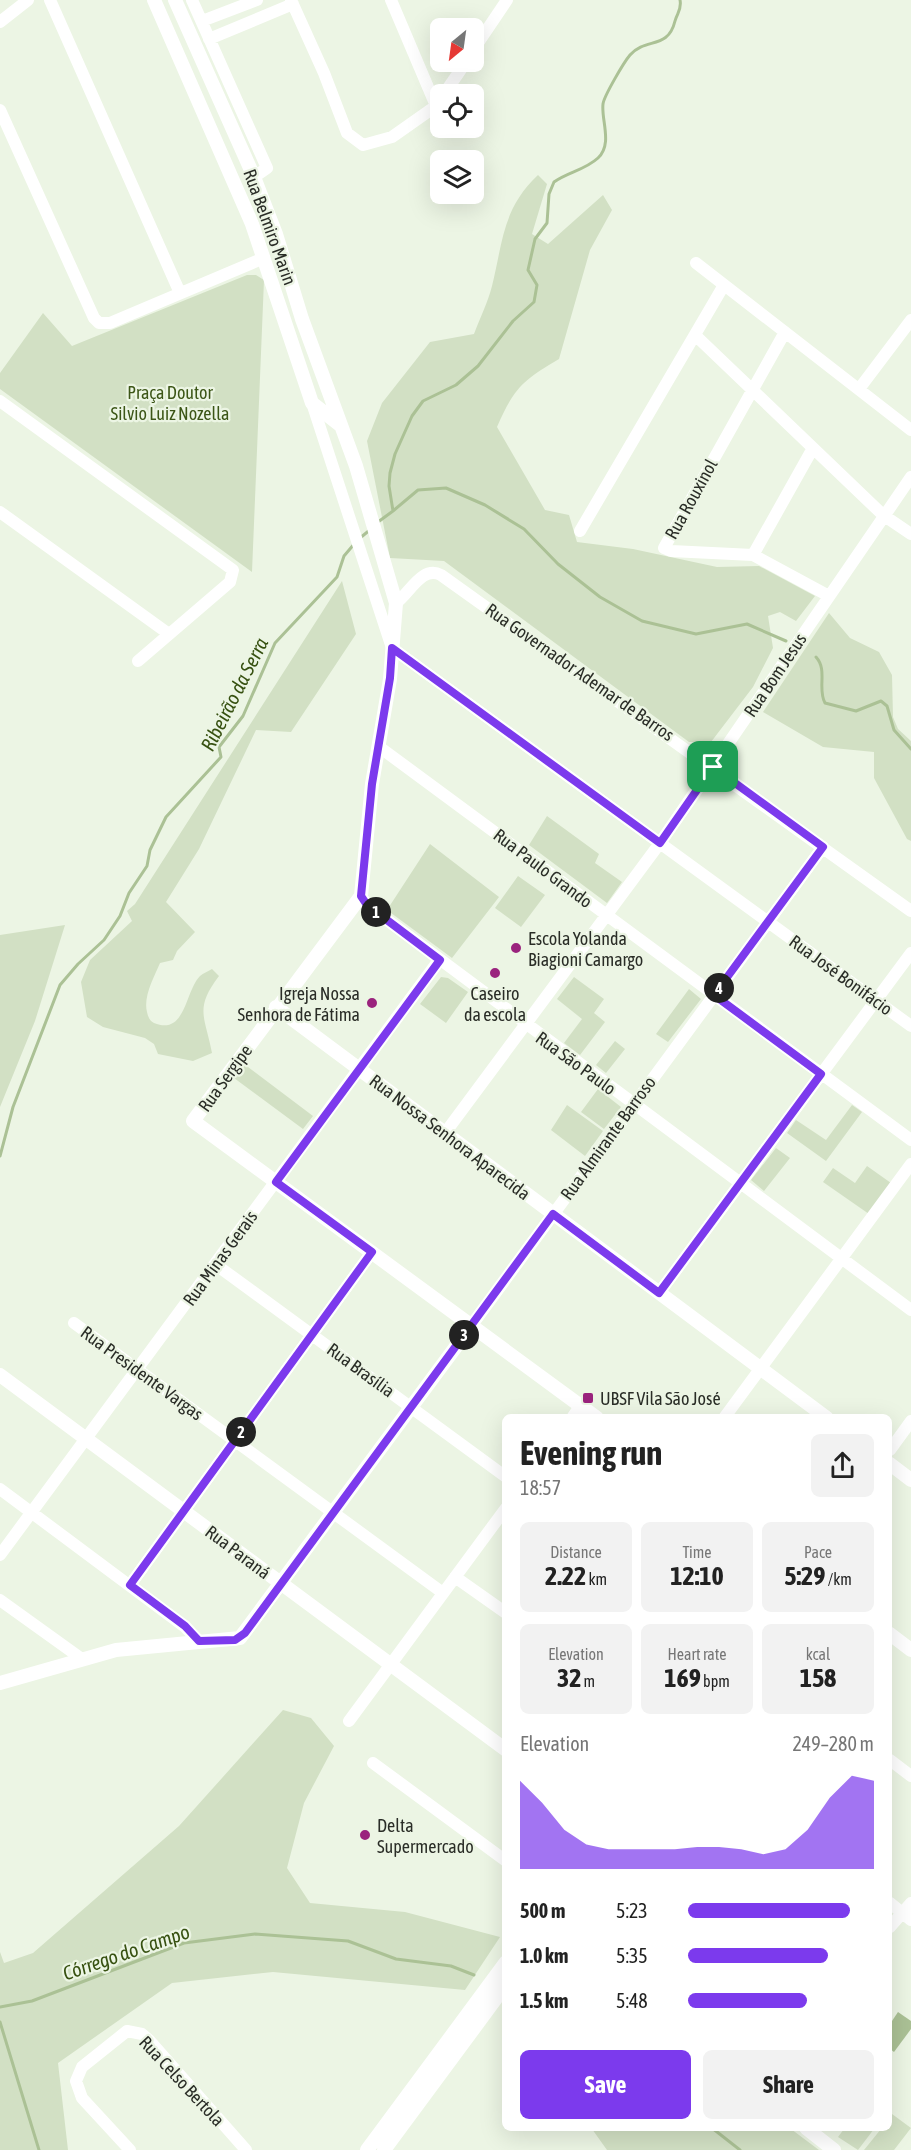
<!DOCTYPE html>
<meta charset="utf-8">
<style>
body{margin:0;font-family:"Asap Condensed",sans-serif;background:#f2f2f2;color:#222;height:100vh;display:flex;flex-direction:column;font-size:22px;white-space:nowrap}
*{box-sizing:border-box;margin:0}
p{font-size:20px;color:#767676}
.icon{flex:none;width:33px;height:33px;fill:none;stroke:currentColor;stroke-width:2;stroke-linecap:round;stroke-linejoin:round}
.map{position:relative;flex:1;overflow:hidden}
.details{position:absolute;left:502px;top:1414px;width:390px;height:717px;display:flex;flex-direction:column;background:#fff;border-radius:9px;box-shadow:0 6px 24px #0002}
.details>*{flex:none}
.needle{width:39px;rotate:209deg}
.controls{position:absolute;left:430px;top:18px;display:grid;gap:12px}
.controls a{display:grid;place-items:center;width:54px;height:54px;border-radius:9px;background:#fff;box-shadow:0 6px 24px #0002;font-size:30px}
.pin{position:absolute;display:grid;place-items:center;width:51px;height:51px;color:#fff;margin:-26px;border-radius:12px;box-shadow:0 3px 9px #0006}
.km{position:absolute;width:30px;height:30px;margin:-15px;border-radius:50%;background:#222;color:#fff;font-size:16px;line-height:30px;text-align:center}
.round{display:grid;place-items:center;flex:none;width:63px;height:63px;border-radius:9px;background:#f2f2f2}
.summary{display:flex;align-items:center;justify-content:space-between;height:102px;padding:0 18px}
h1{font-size:33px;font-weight:700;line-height:45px}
.stats{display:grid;grid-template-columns:repeat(3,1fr);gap:9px;height:102px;padding:6px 18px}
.stats div{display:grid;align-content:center;border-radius:9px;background:#f2f2f2;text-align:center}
.stats b{font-size:26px;font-weight:700}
.stats small{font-size:16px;font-weight:400}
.stats p{font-size:16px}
.chart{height:168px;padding:12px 18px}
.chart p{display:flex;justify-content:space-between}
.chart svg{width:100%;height:108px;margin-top:6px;fill:#7c3aed;opacity:.7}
.button{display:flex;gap:12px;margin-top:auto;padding:12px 18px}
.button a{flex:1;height:69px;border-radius:9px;background:#7c3aed;color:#fff;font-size:24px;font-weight:700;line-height:69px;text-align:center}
.button a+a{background:#f2f2f2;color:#222}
ul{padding:0 18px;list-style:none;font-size:20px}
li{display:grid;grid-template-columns:96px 72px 1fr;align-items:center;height:45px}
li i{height:15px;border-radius:8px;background:#7c3aed}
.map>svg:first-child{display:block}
.green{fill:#d2e0c4}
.water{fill:#abc195}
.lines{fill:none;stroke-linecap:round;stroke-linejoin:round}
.stream{stroke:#abc195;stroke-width:3}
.minor{stroke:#fff;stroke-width:12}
.tertiary{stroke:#fff;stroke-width:14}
.route-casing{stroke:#fff;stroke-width:12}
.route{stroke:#7c3aed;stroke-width:8}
.poi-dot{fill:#9a237d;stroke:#ecf5e4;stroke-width:2}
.labels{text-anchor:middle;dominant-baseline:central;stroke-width:4.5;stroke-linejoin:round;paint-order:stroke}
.street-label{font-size:18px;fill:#2a2d27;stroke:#ecf5e4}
.park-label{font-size:18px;fill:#3c5617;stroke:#ecf5e4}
.poi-label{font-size:18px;fill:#2a2d27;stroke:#ecf5e4;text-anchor:start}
.water-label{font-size:20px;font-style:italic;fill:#375111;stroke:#ecf5e4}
</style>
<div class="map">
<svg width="911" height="2150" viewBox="0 0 911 2150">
<rect width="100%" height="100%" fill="#ecf5e4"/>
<!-- green -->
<path class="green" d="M538,175L547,184L532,234L548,244L603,195L612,210L590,250L559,359C523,380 514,388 497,427L545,510L569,515L577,542L633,549L717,567L759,566L815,596L796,621L780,612L768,616L773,648L753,687L711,742H689L444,561L390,558L367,441L382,403L430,342L474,334C480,318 488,302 492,286C503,242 502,209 538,175Z
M247,275H256L264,280L252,572L0,389V373L43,313L72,346Z
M342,581L356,634L291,732L256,730L199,849L166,902L195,932L177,951L173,960L160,963C154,977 143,997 147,1012C148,1017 150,1021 154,1023C186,1036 185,991 200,976C203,973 209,971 212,969L219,976C194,1009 205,1016 212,1053L193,1061L158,1054L154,1044L145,1038L103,1027L87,1017L81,982L90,960L132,921L127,911L135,904Z
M829,613L850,638L879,652L892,675L893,717L898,729L911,741V841L907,839L874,778V752L823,747L763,712Z
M547,816L599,854L595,863L622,882L607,903L529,845Z
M430,844L499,897L452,958L387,910Z
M518,876L545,895L521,927L495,908Z
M65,925L35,1021L0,1107V935Z
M441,977L448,978L468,992L446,1023L420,1004Z
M574,977L604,999L594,1013L605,1022L580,1055L564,1043L582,1019L557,999Z
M689,989L701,999L668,1042L656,1034Z
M615,1041L625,1049L606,1073L596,1065Z
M244,1064L313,1116L303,1129L234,1078Z
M598,1089L621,1107L604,1129L581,1112Z
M567,1105L603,1131L585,1156L551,1130Z
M852,1105L862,1112L826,1161L787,1133L796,1120L826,1140Z
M776,1148L790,1158L764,1191L751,1180Z
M867,1166L891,1183L869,1214L823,1182L833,1168L855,1183Z
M283,1710L311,1718L334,1746L304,1803L287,1868L310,1903L405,1912L500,1937L465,1990L273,1972L172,1983L58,2063L68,2150H0V1952L4,1963L33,1953L179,1826Z
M892,2114L911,2128L894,2150H864L881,2129L890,2128Z
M592,2129H791L819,2150H607Z
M844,2129V2128L874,2129L858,2150L838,2137Z"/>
<!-- water -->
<path class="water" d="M898,2012L911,2021V2029L894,2052L890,2049V2024Z"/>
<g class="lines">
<!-- stream -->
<path class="stream" d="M393,511L418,490L446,488L485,505L524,529L558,564L600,597L642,621L696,634L747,624L786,641
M378,522L393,511L389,486L390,473L395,454L412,416L423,401L456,385L478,366L513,321L534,302L537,285L528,270L535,239L547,223L549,194L554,182C568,172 585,170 598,158C613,144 601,120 603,104C604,96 624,62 630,55C646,37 668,50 675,21C677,13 682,10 680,0
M360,538L371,529
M816,657C828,670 817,689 825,703L856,711L881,701L887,706L894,730L911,749
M0,1156L13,1107L60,985L78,964L104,940L120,916L129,893L147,866L150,850L166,817L221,757L219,747L243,716L275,643L337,577L344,556L355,543
M0,2007L32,2001L184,1943L255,1934L348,1941L396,1959L451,1966L474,1975
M0,2022L39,2150
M712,2128L740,2150"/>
<!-- minor -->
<path class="minor" d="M50,0L180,293
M192,0L267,168L254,177
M291,0L324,73L347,133L363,145L392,137L436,106L441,99
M391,0L436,106
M202,21L257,0
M0,22L28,0
M209,39L293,4
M474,49L507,0
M444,94L466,62
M0,110L94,318L99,323H110L264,258
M696,263L911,430
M785,332L664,548L671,551L753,555L829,596
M695,335L883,515L911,534
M859,389L911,320
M0,401L233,570L230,582L138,661
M312,403L392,648L911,1026
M0,512L169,634
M580,531L724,285
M753,555L813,448
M396,603C410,593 422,565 441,575L911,911
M378,746L911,1140
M361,896L367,905L911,1310
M445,1133L660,843L911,477
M215,1264L506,1477
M659,1293L911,953
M74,1323L443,1593
M472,1325L823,847
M572,1418L581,1405
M724,1418L911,1164
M890,1450L911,1421
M0,1489L185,1627L199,1641
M0,1555L439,960
M455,1577L506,1613
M130,1585L372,1252
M0,1600L82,1659
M349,1721L506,1508
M890,1760L911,1776
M373,1763L506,1861
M890,1903L911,1920
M890,1927L911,1903
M130,2150L82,2098L76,2081L82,2067L127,2031L142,2034L149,2040L246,2150"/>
<!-- tertiary -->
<path class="tertiary" d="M154,0L252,224L312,403L340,425
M175,0L254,177L276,234L302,319L356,466L396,603L390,679L372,784L361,896L193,1121L597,1418
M276,1007L827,1418
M0,1375L506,1750
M890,1464L911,1480
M890,1634L911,1650
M0,1683L116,1650L240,1638L472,1325
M806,2128L834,2150
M367,2150L506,1962
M384,2150L506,1985"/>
</g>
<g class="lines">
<!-- route casing -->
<g class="route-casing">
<path id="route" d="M392,648L660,843L713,767L823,847L714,995L821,1074L659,1293L553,1214L245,1633L235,1640L199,1641L185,1626L130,1585L372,1252L276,1182L440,960L367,905L361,896L372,784L390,678Z"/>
</g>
<!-- route -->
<use href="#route" class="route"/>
</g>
<!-- markers -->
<g class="poi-dot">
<circle cx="516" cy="948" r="6"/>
<circle cx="495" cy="973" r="6"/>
<circle cx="372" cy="1003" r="6"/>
<rect x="582" y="1392" width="12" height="12" rx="3"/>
<circle cx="365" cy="1835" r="6"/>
</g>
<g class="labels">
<!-- street labels -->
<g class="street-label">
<text transform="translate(270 227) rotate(70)">Rua Belmiro Marin</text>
<text transform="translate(691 499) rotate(-61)">Rua Rouxinol</text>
<text transform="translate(580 672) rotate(35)">Rua Governador Ademar de Barros</text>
<text transform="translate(775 675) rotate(-56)">Rua Bom Jesus</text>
<text transform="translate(543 868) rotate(37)">Rua Paulo Grando</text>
<text transform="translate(841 975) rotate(36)">Rua José Bonifácio</text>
<text transform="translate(576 1063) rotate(36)">Rua São Paulo</text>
<text transform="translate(225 1078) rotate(-54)">Rua Sergipe</text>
<text transform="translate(450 1137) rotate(37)">Rua Nossa Senhora Aparecida</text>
<text transform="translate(608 1138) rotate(-54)">Rua Almirante Barroso</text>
<text transform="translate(220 1258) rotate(-54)">Rua Minas Gerais</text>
<text transform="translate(361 1370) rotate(36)">Rua Brasília</text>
<text transform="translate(142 1373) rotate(36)">Rua Presidente Vargas</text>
<text transform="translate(238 1552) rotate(37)">Rua Paraná</text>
<text transform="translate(182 2081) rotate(47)">Rua Celso Bertola</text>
</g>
<!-- park labels -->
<g class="park-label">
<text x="170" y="392">Praça Doutor<tspan x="170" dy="21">Silvio Luiz Nozella</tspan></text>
</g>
<!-- poi labels -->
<g class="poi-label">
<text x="528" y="938">Escola Yolanda<tspan x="528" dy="21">Biagioni Camargo</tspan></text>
<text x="360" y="993" text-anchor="end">Igreja Nossa<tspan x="360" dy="21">Senhora de Fátima</tspan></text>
<text x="495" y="993" text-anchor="middle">Caseiro<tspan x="495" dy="21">da escola</tspan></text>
<text x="600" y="1398">UBSF Vila São José</text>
<text x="377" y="1825">Delta<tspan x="377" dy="21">Supermercado</tspan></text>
</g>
<!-- water labels -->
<g class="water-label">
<text transform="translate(234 694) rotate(-63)">Ribeirão da Serra</text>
<text transform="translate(126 1952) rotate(-19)">Córrego do Campo</text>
</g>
</g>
</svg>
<div class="controls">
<a><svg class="needle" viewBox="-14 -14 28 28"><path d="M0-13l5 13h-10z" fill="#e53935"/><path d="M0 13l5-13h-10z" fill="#767676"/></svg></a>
<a><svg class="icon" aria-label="locate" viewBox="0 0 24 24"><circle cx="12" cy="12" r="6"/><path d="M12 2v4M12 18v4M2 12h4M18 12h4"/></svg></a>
<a><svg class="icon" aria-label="layers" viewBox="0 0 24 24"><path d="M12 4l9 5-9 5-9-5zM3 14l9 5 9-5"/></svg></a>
</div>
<div class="pin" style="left:713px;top:767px;background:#1e9e55"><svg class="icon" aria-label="arrive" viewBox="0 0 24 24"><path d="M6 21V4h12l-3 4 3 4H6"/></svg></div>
<b class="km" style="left:376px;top:912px">1</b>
<b class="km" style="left:241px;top:1432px">2</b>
<b class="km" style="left:464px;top:1335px">3</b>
<b class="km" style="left:719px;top:988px">4</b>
<section class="details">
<div class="summary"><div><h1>Evening run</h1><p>18:57</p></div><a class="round"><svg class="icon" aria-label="share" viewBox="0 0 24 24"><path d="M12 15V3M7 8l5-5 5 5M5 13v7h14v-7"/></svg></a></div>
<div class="stats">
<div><p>Distance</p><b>2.22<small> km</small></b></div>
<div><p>Time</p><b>12:10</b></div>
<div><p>Pace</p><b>5:29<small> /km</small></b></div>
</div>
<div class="stats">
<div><p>Elevation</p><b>32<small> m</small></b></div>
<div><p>Heart rate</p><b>169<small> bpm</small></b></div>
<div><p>kcal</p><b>158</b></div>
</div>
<div class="chart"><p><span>Elevation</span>249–280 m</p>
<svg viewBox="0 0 160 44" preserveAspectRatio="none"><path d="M0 44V8L10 17L20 28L30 34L40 36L50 36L60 36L70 36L80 35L90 35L100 36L110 38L120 36L130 28L140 15L150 6L160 8V44z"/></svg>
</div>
<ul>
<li><b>500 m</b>5:23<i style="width:87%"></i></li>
<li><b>1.0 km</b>5:35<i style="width:75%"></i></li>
<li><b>1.5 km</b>5:48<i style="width:64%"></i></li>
</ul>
<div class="button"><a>Save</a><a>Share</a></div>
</section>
</div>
